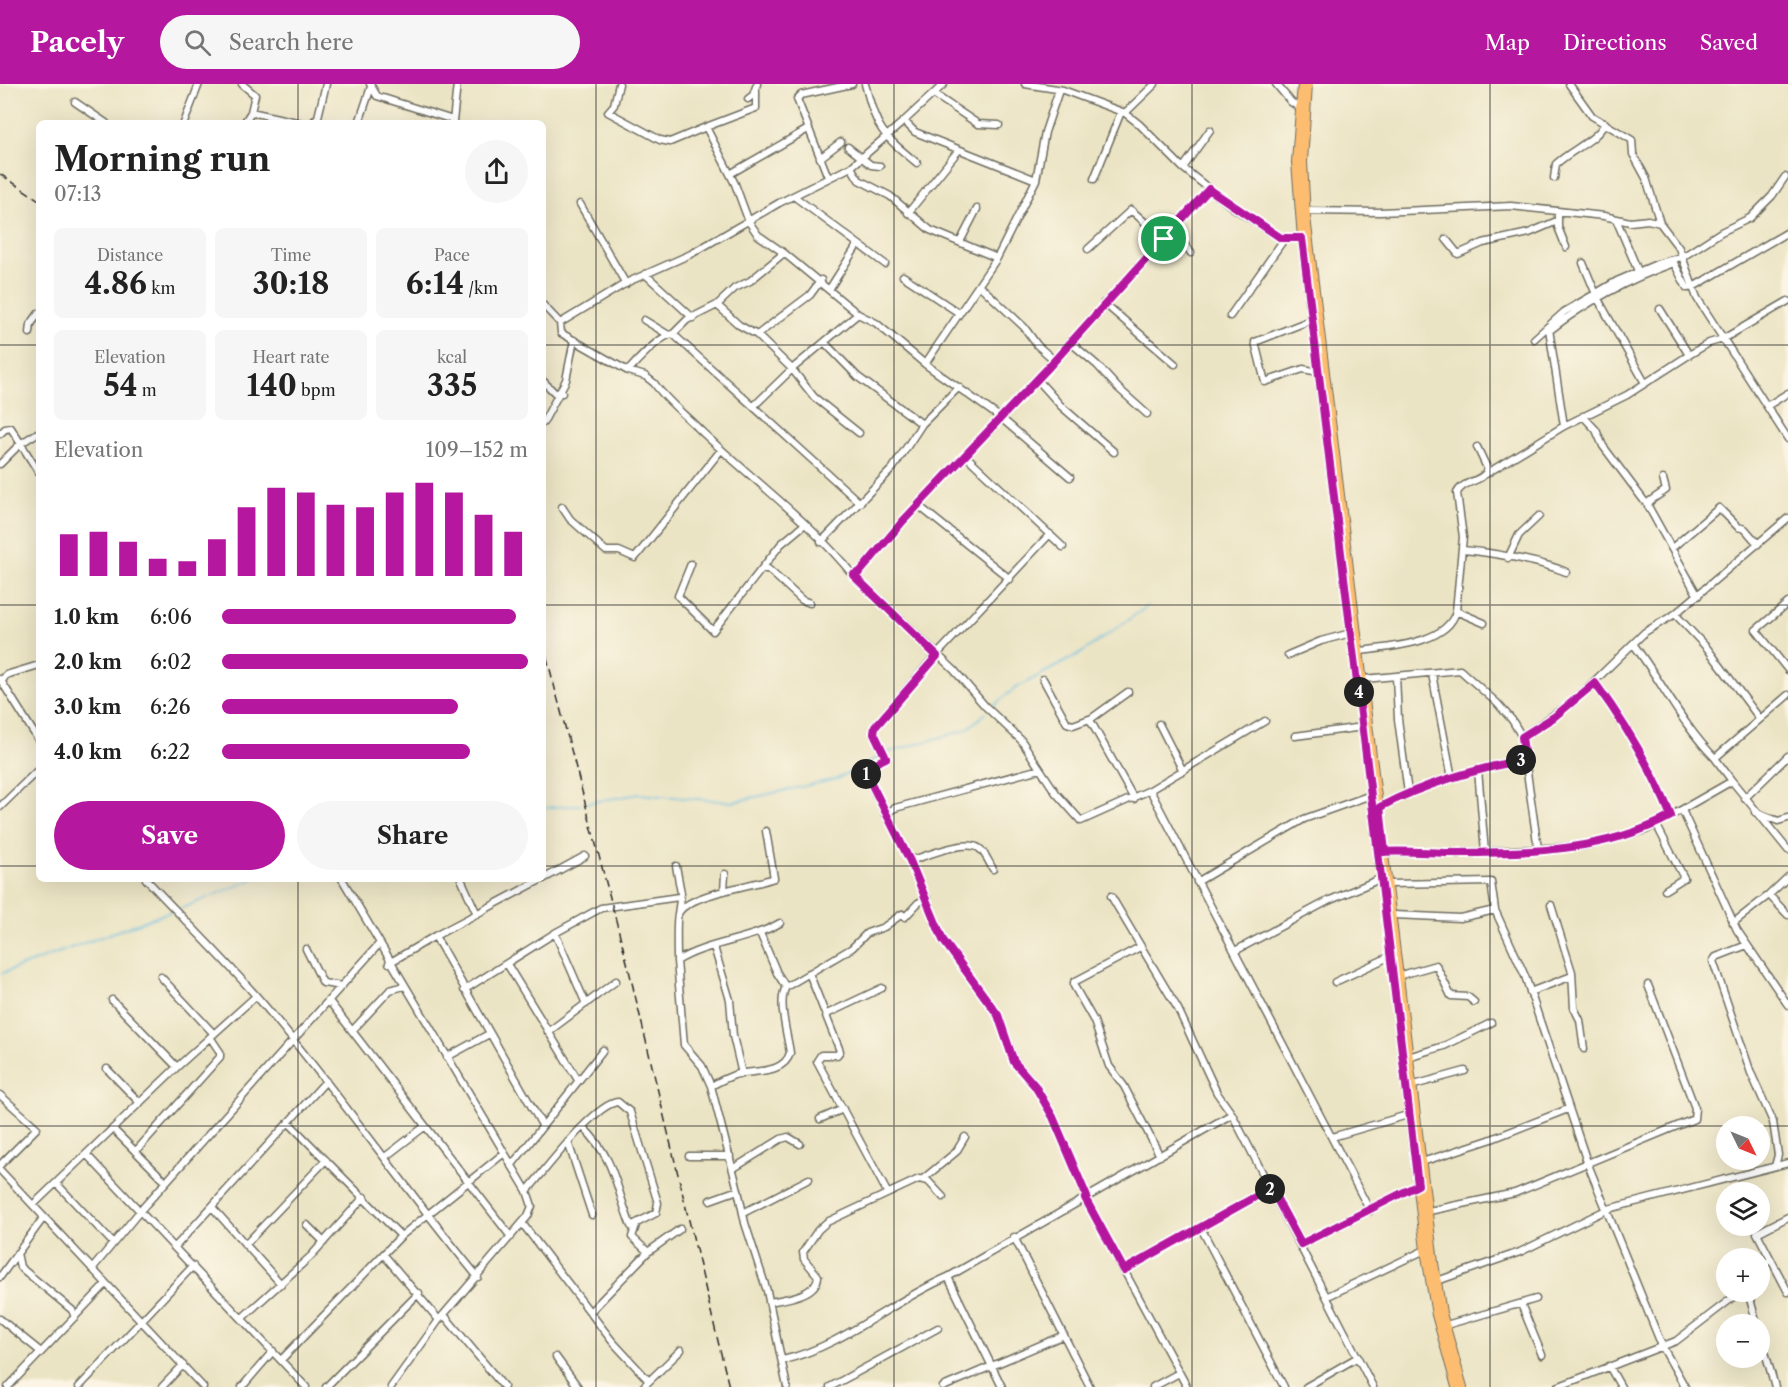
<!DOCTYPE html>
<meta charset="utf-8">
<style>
body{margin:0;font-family:"Libre Caslon Text",serif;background:#f6f6f6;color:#222;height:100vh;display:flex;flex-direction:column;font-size:22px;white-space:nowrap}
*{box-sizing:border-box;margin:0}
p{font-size:20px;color:#767676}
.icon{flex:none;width:33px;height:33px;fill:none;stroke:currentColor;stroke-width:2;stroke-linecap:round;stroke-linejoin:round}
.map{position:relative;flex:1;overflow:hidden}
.drawer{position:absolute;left:36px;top:36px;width:510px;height:762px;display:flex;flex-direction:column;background:#fff;border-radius:9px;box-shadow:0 6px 24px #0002}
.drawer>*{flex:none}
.needle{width:39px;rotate:133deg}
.fabs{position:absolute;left:1716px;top:1032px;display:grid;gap:12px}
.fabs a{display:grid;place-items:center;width:54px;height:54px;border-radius:50%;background:#fff;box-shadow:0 6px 24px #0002;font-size:30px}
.pin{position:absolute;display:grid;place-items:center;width:51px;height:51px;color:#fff;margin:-26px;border:3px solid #fff;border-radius:50%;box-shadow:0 2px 6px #0007}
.km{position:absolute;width:30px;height:30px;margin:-15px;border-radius:50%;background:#222;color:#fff;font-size:16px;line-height:30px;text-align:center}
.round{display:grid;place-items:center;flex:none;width:63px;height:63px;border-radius:32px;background:#f6f6f6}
.summary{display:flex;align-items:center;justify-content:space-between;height:102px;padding:0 18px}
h1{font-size:33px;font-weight:700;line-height:45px}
.figures{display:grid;grid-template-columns:repeat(3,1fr);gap:9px;height:102px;padding:6px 18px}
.figures div{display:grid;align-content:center;border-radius:9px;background:#f6f6f6;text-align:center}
.figures b{font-size:30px;font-weight:700}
.figures small{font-size:16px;font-weight:400}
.figures p{font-size:16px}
.chart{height:168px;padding:12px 18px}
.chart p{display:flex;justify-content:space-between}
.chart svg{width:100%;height:108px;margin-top:6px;stroke:#b5179e;stroke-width:6}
.cta{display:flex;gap:12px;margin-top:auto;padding:12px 18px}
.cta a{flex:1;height:69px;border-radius:36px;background:#b5179e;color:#fff;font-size:24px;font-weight:700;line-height:69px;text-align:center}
.cta a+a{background:#f6f6f6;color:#222}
ul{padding:0 18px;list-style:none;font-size:20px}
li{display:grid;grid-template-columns:96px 72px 1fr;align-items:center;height:45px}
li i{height:15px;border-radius:8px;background:#b5179e}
header{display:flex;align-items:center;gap:36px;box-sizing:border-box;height:84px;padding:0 30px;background:#b5179e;color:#fff}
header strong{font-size:28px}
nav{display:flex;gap:33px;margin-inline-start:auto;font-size:21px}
.search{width:420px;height:54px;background:#f6f6f6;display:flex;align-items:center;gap:15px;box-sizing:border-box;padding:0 21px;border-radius:33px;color:#767676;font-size:22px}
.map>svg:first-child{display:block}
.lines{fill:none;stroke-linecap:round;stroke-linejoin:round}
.stream{stroke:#65bce2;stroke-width:1.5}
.minor-casing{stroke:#6e6c61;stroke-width:9}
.major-casing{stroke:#6e6c61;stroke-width:10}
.minor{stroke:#fff;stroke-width:6}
.major{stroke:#fcbd6f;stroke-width:8}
.rail{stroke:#2b2b2b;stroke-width:1.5;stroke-dasharray:9 4.5;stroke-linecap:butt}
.route-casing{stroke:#fff;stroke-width:12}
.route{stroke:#b5179e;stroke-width:8}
.grid{fill:none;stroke:#2b2b2b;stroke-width:1.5;stroke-opacity:0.55}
</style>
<header>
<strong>Pacely</strong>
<div class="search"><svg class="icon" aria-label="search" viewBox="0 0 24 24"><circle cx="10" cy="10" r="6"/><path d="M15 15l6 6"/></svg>Search here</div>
<nav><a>Map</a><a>Directions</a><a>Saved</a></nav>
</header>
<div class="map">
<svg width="1788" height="1303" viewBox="0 0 1788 1303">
<rect width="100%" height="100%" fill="#fcf5e5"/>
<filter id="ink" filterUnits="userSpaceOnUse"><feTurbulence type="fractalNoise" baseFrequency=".0167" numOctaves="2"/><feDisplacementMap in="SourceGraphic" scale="12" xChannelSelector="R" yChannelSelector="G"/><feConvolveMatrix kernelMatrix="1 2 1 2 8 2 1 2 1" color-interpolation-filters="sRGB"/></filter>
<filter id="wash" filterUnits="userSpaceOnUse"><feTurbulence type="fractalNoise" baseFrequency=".008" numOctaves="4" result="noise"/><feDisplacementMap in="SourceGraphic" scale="24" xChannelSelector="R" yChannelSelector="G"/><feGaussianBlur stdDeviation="1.35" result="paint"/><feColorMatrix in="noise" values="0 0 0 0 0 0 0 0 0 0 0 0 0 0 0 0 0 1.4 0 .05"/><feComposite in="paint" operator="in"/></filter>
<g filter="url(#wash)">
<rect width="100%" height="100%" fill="#ebe4c4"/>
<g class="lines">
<!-- stream -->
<path class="stream" d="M992,623L1014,605L1083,568L1149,521
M886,669L966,646L986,629
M587,719L639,710L733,718L837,695L882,671
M543,724L581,721
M177,826L254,795
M0,890L172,827"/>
</g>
</g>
<g filter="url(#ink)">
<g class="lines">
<!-- minor casing -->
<g class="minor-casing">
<path id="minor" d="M242,0L255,11L251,28
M370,0L377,12L453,36
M619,0L614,21L608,28L660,56L670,58L706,43L735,100L749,138L758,151L784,169L750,197L735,204L717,221L687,236L673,250C660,251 637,277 628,287
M865,0C877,45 880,49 917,79
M1025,0L1063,6L1125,29L1139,40L1183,84L1232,123L1281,154H1302
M1276,0L1291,18L1303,26
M1569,0L1592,32L1632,56L1633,70L1646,94L1660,139L1679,164L1697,214L1788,355
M935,11L978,40L999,41
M748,15L753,11L757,0
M75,18L106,39
M1125,29L1155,0
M904,37L944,0
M453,38L457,0
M184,39L199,0
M244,39L251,28L301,39
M312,39L318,33L326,0
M359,39L371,3
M706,43L756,24V6
M848,63L871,81L880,82
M820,74L841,58
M851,83L859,96L890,112L930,146L997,174
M1183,84L1210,46
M730,90L808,45
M828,93L797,15L801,11L852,0
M1554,94L1556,80C1572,65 1596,57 1605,39
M1094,95L1121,28
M1209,105L1047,285L903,437L860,488L853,491L954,586L985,622L1021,656L1056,709L1081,737L1150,706L1265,637
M795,113L885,180
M580,120L626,200
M1306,127L1380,128L1511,122L1604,132L1630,138L1648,136L1660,139
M1558,127V143L1566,163
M908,129L958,67
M1616,135L1638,187
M1173,145L1191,169
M1446,155L1458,170L1483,159L1529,149L1557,137
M960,158L977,125
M1088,165L1131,126L1164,155
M784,169L858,230L876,239L925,280L1001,334L1070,393
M1583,179L1598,215L1645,299
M645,190L693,234
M903,192L959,229
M979,201L1024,243L1037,261L1054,276
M830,204L858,160
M1104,219L1175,280
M543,221L560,239
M717,221L739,241L757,251L792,285L814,313L859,349
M1660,225L1689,271
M1230,232L1285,154
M644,236L667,250
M1306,238L1255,258L1265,298L1303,285L1319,288
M1549,245L1564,342
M1549,247C1586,218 1629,195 1674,179L1687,204L1693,203L1788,148
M30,249L31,240L39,229
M673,250L860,419
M757,251L810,211L821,196
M1534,255L1564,228L1617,197L1657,180L1684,172L1721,148L1750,134L1772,112L1785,93
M1070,258L1097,281L1118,304L1147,330
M825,259L858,293L922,340
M925,280L997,174L1036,96
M1037,295L1061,322L1114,368
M543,297L555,309H562
M755,321L792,285L858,230
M1767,322L1788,309
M1583,332L1596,346L1603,362L1645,418
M543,339L566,296L574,256
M0,350L5,345L11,344L39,389
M965,371L1063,463
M0,380L20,360L39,348
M1486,390L1564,342L1627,311L1689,271L1709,259L1723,255L1788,217
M1663,395L1666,406L1650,417L1648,422L1698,512
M919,422L1010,495
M562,423L570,435L606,467H619L635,474L721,366
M1050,450L929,579L875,643L874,649L886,674L867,683L865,689L910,777L943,856L998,931L1015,978L1035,1002L1053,1033L1087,1113
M821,458L893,384L922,340L959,303
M1672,464L1719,424L1738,443L1745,445L1758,460
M1462,466C1489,468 1541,477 1566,488
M1508,474L1519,451L1539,432
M691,480L678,512L713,547L781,460L805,440
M762,485H768L802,516L810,519
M853,491C809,436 750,394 699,345C684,330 666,316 654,299L645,292L628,287L561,249L560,239L628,198L691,170L779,119L851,83L904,37L915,48L1036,96L1045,48L1059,6
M1788,519L1756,546L1788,586
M1456,527L1484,539
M1675,530L1707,564L1760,635
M1634,561C1662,598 1682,641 1715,674
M1361,567C1388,563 1448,560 1456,527L1463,453L1457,409C1463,396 1481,399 1488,386L1477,363
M1288,571L1321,557L1351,549
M1432,590L1452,694
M1396,592L1398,635L1408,709
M0,595L39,657
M1043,595L1067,639L1073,641L1092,634L1128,608
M1364,595L1460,586L1497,619L1512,636L1522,653L1538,765
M2,597L6,591L39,581
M1595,599C1626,641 1651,683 1671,732
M1092,634L1090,636L1134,715
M1159,640L1183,687
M1295,652L1363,643
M1522,653L1574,617L1645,548L1675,530L1788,434
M1478,686L1485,768
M1732,697L1788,766
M1150,706L1370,1127
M1745,714L1788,672
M0,723L39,685
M1380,723C1425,699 1475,686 1525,675
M1682,726L1737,846L1788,921
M1755,728L1778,737L1788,734
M885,730L895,724L1040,685
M1656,740L1684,794L1665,806
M1382,768L1460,769L1585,762L1646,746L1732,697L1715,674L1788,611
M910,777C925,772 968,754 980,765C986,770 989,779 993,785
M676,782L681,809L678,830
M146,795C185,837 227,877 264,921C339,1009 404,1104 478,1193
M342,795L380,859
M461,795L477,830
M543,795L585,772
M1197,798L1304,735L1371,711
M1390,800L1491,798L1495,826L1525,892L1587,1078L1662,1262L1685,1303
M724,807L725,790
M1769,811L1788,793
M1111,812L1178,925L1217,1009L1232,1030
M1551,821L1572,888L1574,924L1580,936L1584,965
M1394,831L1460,834L1495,826
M1733,839L1769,811L1788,831
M555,849L586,920
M760,849L777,889L786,903
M1747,861L1716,873L1713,877L1751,989L1773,1038L1778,1071L1775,1082
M714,863L730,916L733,952L742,990
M1140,863L1074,898V902L1094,937L1109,982L1124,1002L1160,1072
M306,865L323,899L342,902
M1235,867L1328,817L1382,794
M677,877C677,868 676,834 678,830C687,810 753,802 774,794L766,747
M389,879L435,852
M507,880L578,996
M809,889L840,967L837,971H821L817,977L887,1108
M1401,891L1436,881L1451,912L1468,913L1474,918
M161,893L214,950
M1335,898L1391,872
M464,906L555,849L601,824L679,813
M1530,908L1572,892
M112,916L177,983
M329,917L511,1153
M827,930L882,904
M352,947L390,906L404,902
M548,948L616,897
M1411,972L1444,962L1491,939
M447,973L489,950
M107,985L140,1019
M1414,1001L1465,987
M711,1002C718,998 726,994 734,991C751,986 784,991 790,969C788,953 777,917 786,903L852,864L867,849L884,843L902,830L905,833L918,819L927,814
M0,1011L37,1044L0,1081
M820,1035L843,1025
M289,1039L401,1152
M542,1041L435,852L542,795
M113,1045L166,1098
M1332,1053L1411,1030
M568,1058L592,1131
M136,1067L220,973V968L210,953
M87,1071L306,1303
M689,1072H730
M385,1073L424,1043
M1422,1078L1489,1056L1568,1025
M511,1082L603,966
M734,1084L781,1055L788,1053L800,1060
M0,1086L203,1303
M923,1095L956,1068L965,1053
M56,1099L113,1159
M738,1106L711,1002L702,982L684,961L677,877C708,858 748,857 780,839
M527,1107C544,1088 595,1019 618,1018L630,1028L658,1119L656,1129L631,1142C615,1102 616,1076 583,1043
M1085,1114L1187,1303
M710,1116L738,1106L745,1139L767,1207L787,1303
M33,1121L177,983L256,912
M212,1123L281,1200
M1429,1127L1515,1109L1694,1035L1695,1024L1648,901
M743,1129L809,1095
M1788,1133L1757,1149L1788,1208
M522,1139L612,1257L649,1297
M307,1141L324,1158
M636,1141L632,1153L648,1168
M1201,1144L1284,1303
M1014,1153L1090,1303
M1301,1160L1418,1101
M245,1161L326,1076
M175,1163L326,997
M17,1169L20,1183L72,1226L75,1233
M384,1171L439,1236
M1760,1184L1770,1176
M92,1185L140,1127L380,859L527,1107L532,1122L528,1132L439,1236L391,1303
M1124,1186L1271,1104
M0,1193L44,1133
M948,1193L1002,1303
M1437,1197L1520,1168L1608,1125L1788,1079
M1748,1208L1757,1240
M1328,1212L1425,1166
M769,1218C784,1215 817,1212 818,1192L804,1175L803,1168L818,1146L827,1138L919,1095L928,1097L943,1113
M1521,1220L1542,1271
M590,1228L648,1168L680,1145
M444,1231L504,1303
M242,1234L311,1172L364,1113
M0,1235L41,1268
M1446,1241L1536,1215
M1760,1250L1775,1303
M556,1273L578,1303
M281,1276L401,1152L503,1070
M783,1276C843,1262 892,1217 948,1193L1232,1030L1373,1303
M1609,1282L1621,1303
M8,1303L106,1200
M79,1303L193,1182
M162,1303L183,1281
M242,1303L273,1267
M326,1303L419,1209
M643,1303L681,1266
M830,1303L938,1244
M943,1303L1064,1251
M1153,1303L1179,1289
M1306,1303L1358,1273
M1557,1303L1676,1257L1740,1208"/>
</g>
<!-- major casing -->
<g class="major-casing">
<path id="major" d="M1302,0L1296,78L1302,154L1389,854L1425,1166L1436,1231L1456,1303
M1308,0L1303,78L1306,133L1434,1179L1442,1229L1463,1303"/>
</g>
<!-- minor -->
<use href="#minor" class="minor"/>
<!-- major -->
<use href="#major" class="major"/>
<!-- rail -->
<path class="rail" d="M0,90L39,116
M543,559L628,882L729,1303"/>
</g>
</g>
<g class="lines" filter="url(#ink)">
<!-- route casing -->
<g class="route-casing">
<path id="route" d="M1164,155L1047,285L903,437L860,488L853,491L937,572L875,643L874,649L886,674L867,683L866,689L910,777L943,856L998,931L1014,978L1035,1002L1053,1033L1087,1113L1085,1114L1124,1186L1271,1104L1301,1160L1418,1101L1378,768H1385L1380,723C1425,699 1475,686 1525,675L1522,653L1554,633L1595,599C1626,641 1651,683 1671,732C1607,767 1529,769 1457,769C1431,769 1404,766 1378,768L1302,154H1281L1209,105L1164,155"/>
</g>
<!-- route -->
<use href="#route" class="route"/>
</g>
<!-- grid -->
<path class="grid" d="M298,0V39M596,0V1303M894,0V1303M1192,0V1303M1490,0V1303M0,261H39M543,261H1788M0,521H39M543,521H1788M0,782H39M543,782H1788M298,795V1303M0,1042H1788"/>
</svg>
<div class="fabs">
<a><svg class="needle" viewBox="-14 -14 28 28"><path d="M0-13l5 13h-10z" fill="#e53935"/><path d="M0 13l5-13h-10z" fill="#767676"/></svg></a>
<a><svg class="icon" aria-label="layers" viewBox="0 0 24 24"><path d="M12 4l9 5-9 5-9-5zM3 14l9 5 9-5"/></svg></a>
<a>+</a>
<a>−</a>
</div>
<div class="pin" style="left:1164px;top:155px;background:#1e9e55"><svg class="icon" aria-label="arrive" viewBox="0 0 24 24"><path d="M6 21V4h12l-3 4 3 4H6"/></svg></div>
<b class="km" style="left:866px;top:690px">1</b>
<b class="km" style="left:1270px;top:1105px">2</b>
<b class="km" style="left:1521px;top:676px">3</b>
<b class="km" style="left:1359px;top:608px">4</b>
<section class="drawer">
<div class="summary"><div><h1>Morning run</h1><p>07:13</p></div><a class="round"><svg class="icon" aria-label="share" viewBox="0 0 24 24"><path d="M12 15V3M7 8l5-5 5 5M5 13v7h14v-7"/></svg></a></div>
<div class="figures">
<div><p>Distance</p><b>4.86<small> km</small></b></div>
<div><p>Time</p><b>30:18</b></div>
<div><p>Pace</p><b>6:14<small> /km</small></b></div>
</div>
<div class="figures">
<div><p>Elevation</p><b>54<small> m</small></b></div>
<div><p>Heart rate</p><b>140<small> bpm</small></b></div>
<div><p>kcal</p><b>335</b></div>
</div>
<div class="chart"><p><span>Elevation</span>109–152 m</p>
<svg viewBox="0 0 160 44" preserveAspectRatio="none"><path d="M5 44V27M15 44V26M25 44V30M35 44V37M45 44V38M55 44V29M65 44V16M75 44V8M85 44V10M95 44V15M105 44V16M115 44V10M125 44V6M135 44V10M145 44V19M155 44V26"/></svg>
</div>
<ul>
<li><b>1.0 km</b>6:06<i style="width:96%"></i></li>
<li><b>2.0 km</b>6:02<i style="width:100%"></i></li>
<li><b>3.0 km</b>6:26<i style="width:77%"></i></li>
<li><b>4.0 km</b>6:22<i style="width:81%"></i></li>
</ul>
<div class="cta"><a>Save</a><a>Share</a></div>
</section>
</div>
